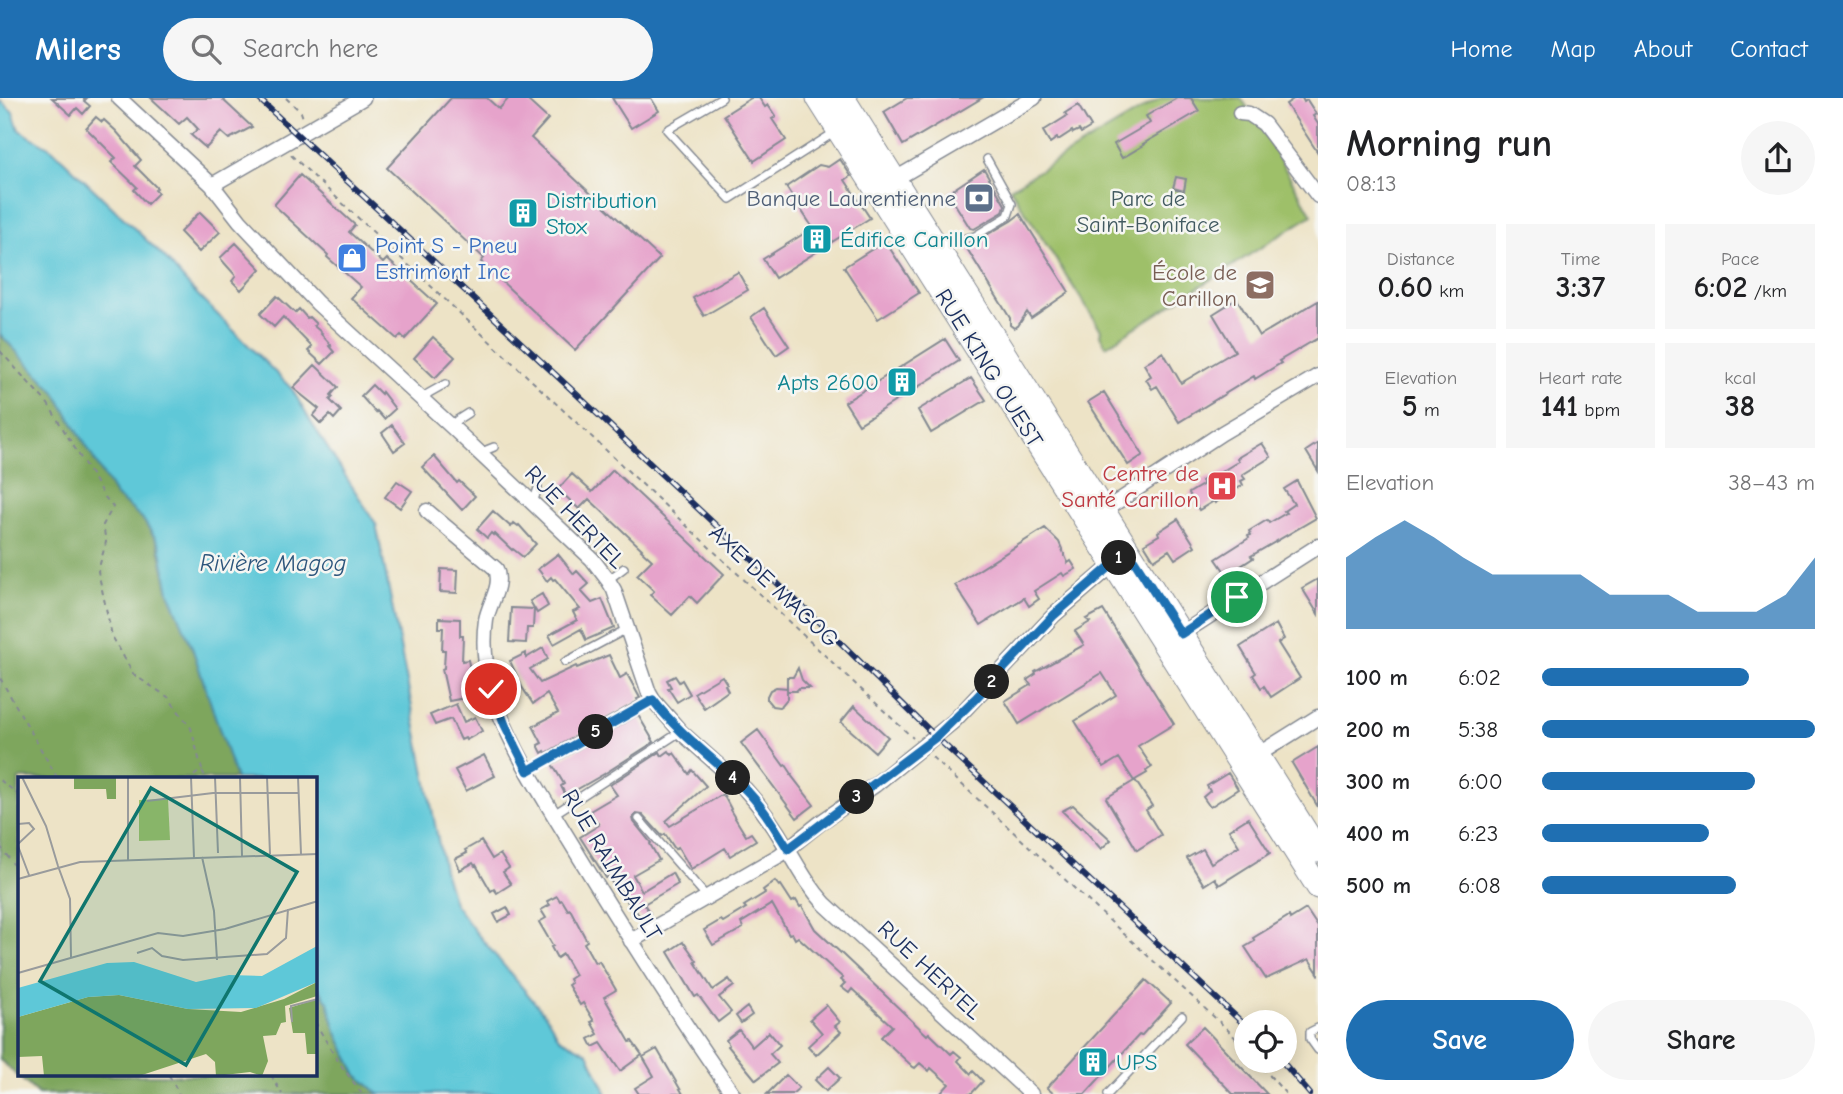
<!DOCTYPE html>
<meta charset="utf-8">
<style>
body{margin:0;font-family:"Comic Neue",sans-serif;background:#f6f6f6;color:#202124;height:100vh;display:flex;flex-direction:column;font-size:26px;white-space:nowrap}
*{box-sizing:border-box;margin:0}
p{font-size:23px;color:#757577}
.icon{flex:none;width:38px;height:38px;fill:none;stroke:currentColor;stroke-width:2;stroke-linecap:round;stroke-linejoin:round}
.map{position:relative;flex:1;overflow:hidden}
.details{display:flex;flex-direction:column;background:#fff;width:525px}
.details>*{flex:none}
.controls{position:absolute;left:1234px;top:912px;display:grid;gap:14px}
.controls a{display:grid;place-items:center;width:63px;height:63px;border-radius:50%;background:#fff;box-shadow:0 4px 18px #0003;font-size:35px}
.pin{position:absolute;display:grid;place-items:center;width:60px;height:60px;color:#fff;margin:-30px;border:4px solid #fff;border-radius:50%;box-shadow:0 2px 7px #0007}
.km{position:absolute;width:35px;height:35px;margin:-18px;border-radius:50%;background:#222;color:#fff;font-size:19px;line-height:35px;text-align:center}
.round{display:grid;place-items:center;flex:none;width:74px;height:74px;border-radius:37px;background:#f6f6f6}
.head{display:flex;align-items:center;justify-content:space-between;height:119px;padding:0 28px}
h1{font-size:38px;font-weight:600;line-height:52px}
.metrics{display:grid;grid-template-columns:repeat(3,1fr);gap:10px;height:119px;padding:7px 28px}
.metrics div{display:grid;align-content:center;border-radius:0px;background:#f6f6f6;text-align:center}
.metrics b{font-size:30px;font-weight:600}
.metrics small{font-size:19px;font-weight:400}
.metrics p{font-size:19px}
.chart{height:196px;padding:14px 28px}
.chart p{display:flex;justify-content:space-between}
.chart svg{width:100%;height:126px;margin-top:7px;fill:#1f6fb2;opacity:.7}
.button{display:flex;gap:14px;margin-top:auto;padding:14px 28px}
.button a{flex:1;height:80px;border-radius:42px;background:#1f6fb2;color:#fff;font-size:28px;font-weight:600;line-height:80px;text-align:center}
.button a+a{background:#f6f6f6;color:#202124}
ul{padding:0 28px;list-style:none;font-size:23px}
li{display:grid;grid-template-columns:112px 84px 1fr;align-items:center;height:52px}
li i{height:18px;border-radius:9px;background:#1f6fb2}
header{display:flex;align-items:center;gap:42px;box-sizing:border-box;height:98px;padding:0 35px;background:#1f6fb2;color:#fff}
header strong{font-size:33px}
nav{display:flex;gap:38px;margin-inline-start:auto;font-size:24px}
.search{width:490px;height:63px;background:#f6f6f6;display:flex;align-items:center;gap:18px;box-sizing:border-box;padding:0 24px;border-radius:38px;color:#757577;font-size:26px}
main{display:flex;flex:1;min-height:0}
.map>svg:first-child{display:block}
.green{fill:#9ec069;stroke:#5c7864;stroke-width:2}
.forest{fill:#7ea65d;stroke:#4c6a5e;stroke-width:2}
.water{fill:#5ec8d8;stroke:#3c7c9b;stroke-width:2}
.building{fill:#e6a3cb}
.lines{fill:none;stroke-linecap:round;stroke-linejoin:round}
.service-casing{stroke:#848992;stroke-width:10}
.minor-casing{stroke:#848992;stroke-width:17}
.primary-casing{stroke:#848992;stroke-width:25}
.path{stroke:#848992;stroke-width:2;stroke-dasharray:5 5;stroke-linecap:butt}
.service{stroke:#fff;stroke-width:7}
.minor{stroke:#fff;stroke-width:14}
.primary{stroke:#fff;stroke-width:23}
.rail-casing{stroke:#1b2f5e;stroke-width:6}
.rail{stroke:#f6f6f2;stroke-width:3.5;stroke-dasharray:10;stroke-linecap:butt}
.route-casing{stroke:#fff;stroke-width:14}
.route{stroke:#1f6fb2;stroke-width:9}
.labels{text-anchor:middle;dominant-baseline:central;stroke-width:5;stroke-linejoin:round;paint-order:stroke}
.service-label{font-size:23px;fill:#4e5e75;stroke:#f6f6f2;text-anchor:end}
.park-label{font-size:23px;fill:#425a61;stroke:#f6f6f2}
.culture-label{font-size:23px;fill:#0d838f;stroke:#f6f6f2;text-anchor:start}
.shop-label{font-size:23px;fill:#366cbe;stroke:#f6f6f2;text-anchor:start}
.education-label{font-size:23px;fill:#785e54;stroke:#f6f6f2;text-anchor:end}
.street-label{font-size:23px;fill:#1b2f5e;stroke:#f6f6f2}
.health-label{font-size:23px;fill:#be3a42;stroke:#f6f6f2;text-anchor:end}
.water-label{font-size:24px;font-style:italic;fill:#2c557c;stroke:#f6f6f2}
.inset-road{fill:none;stroke:#999b9c;stroke-width:2}
.view{fill:#0f766e;fill-opacity:0.15;stroke:#0f766e;stroke-width:3.5}
.inset-edge{fill:none;stroke:#1b2f5e;stroke-width:3.5}
</style>
<header>
<strong>Milers</strong>
<div class="search"><svg class="icon" aria-label="search" viewBox="0 0 24 24"><circle cx="10" cy="10" r="6"/><path d="M15 15l6 6"/></svg>Search here</div>
<nav><a>Home</a><a>Map</a><a>About</a><a>Contact</a></nav>
</header>
<main>
<div class="map">
<svg width="1318" height="996" viewBox="0 0 1318 996">
<rect width="100%" height="100%" fill="#f6f6f2"/>
<filter id="ink" filterUnits="userSpaceOnUse"><feTurbulence type="fractalNoise" baseFrequency=".0143" numOctaves="2"/><feDisplacementMap in="SourceGraphic" scale="14" xChannelSelector="R" yChannelSelector="G"/><feConvolveMatrix kernelMatrix="1 2 1 2 8 2 1 2 1" color-interpolation-filters="sRGB"/></filter>
<filter id="wash" filterUnits="userSpaceOnUse"><feTurbulence type="fractalNoise" baseFrequency=".00686" numOctaves="4" result="noise"/><feDisplacementMap in="SourceGraphic" scale="28" xChannelSelector="R" yChannelSelector="G"/><feGaussianBlur stdDeviation="1.57" result="paint"/><feColorMatrix in="noise" values="0 0 0 0 0 0 0 0 0 0 0 0 0 0 0 0 0 1.4 0 .05"/><feComposite in="paint" operator="in"/></filter>
<g filter="url(#wash)">
<rect width="100%" height="100%" fill="#ede3c6"/>
<!-- green -->
<path class="green" d="M1161,0H1241L1260,28L1312,117L1106,248L1100,237L1101,232L1010,90Z"/>
<!-- forest -->
<path class="forest" d="M0,236L55,294L115,397L142,420L158,445L169,494L192,549L236,681H19V977H315V885L328,904L336,933L356,976L379,996H38L0,962Z"/>
<!-- water -->
<path class="water" d="M0,2L13,14L19,32L52,51L165,160L189,188L292,291L311,324L376,426L444,772L454,805L474,832L547,919L559,940L588,955L607,996H379L356,976L336,933L328,904L315,885V681H236L192,549L169,494L160,447L142,420L115,397L55,294L0,236Z"/>
<g id="blocks">
<!-- building -->
<path class="building" d="M52,0H87L84,3L90,8L83,16L77,10L71,17Z
M151,0H221L252,29L229,41L221,34L206,50L191,37L198,31L187,19L179,26Z
M451,0H487L499,11L509,0H525L548,21L531,40L660,160L575,252L481,164L484,160L387,70Z
M612,0H651L659,13L631,30Z
M751,0H759L765,9L768,7L776,19L772,21L786,42L754,63L724,17Z
M907,0H982L903,47L884,14Z
M1177,0H1191L1199,13L1143,46L1144,47L1122,60L1114,46L1150,25L1146,18Z
M1295,0H1302L1304,4L1307,2L1316,16L1313,18L1318,26V55L1286,6Z
M1078,7L1091,29L1081,35L1079,32L1073,35L1072,33L1058,42L1057,40L1050,45L1043,33L1067,18L1065,15Z
M96,19L102,24L104,22L116,33L141,62L135,68L157,90L155,92L158,95L147,106L134,92L137,89L111,64L116,60L86,30Z
M840,61L851,78L845,82L870,120L775,180L763,161L813,130L786,89L819,67L828,69Z
M984,71L1005,107L1003,114L974,131L970,130L948,95Z
M300,77L355,127L349,134L383,165L387,161L437,206L405,241L401,237L397,241L351,200L361,189L327,159L328,157L274,107Z
M1176,79L1186,81L1184,93L1173,90Z
M200,114L220,134L199,154L180,134Z
M1020,116L1069,194L1031,220L1027,214L1018,228L1014,230L1010,227V220L966,149L1011,123Z
M885,143L919,195L878,221L844,169Z
M236,145L261,171L241,192L232,183L236,178L220,160Z
M738,174L748,192L704,218L693,200Z
M277,198L295,215L299,211L307,220L309,219L316,226L314,228L322,235L321,236L331,247L329,248L334,254L322,266L308,253L312,249L283,219L274,229L260,216Z
M1237,201L1259,238L1318,203V240L1279,263L1281,265L1255,281L1254,278L1179,324L1157,288L1152,291L1146,281L1151,278L1144,266L1163,254L1181,285L1235,253L1213,216Z
M764,210L789,248L776,257L751,219Z
M433,239L455,259L435,280L414,260Z
M945,241L959,263L859,326L845,304Z
M315,267L338,289L331,297L333,299L330,302L341,313L334,321L330,317L321,326L313,318L319,311L293,290Z
M971,280L986,302L931,335L918,312Z
M372,287L381,296L382,294L395,311L384,321L377,313L376,315L361,298Z
M1104,294L1143,357L1128,367L1088,304Z
M392,327L405,345L394,353L382,335Z
M1262,345L1271,359L1242,377L1245,381L1241,383L1243,387L1215,405L1214,403L1199,412L1189,395L1204,386L1201,383L1209,378L1211,380L1239,363L1237,360Z
M1318,345V373L1306,353Z
M434,358L457,385L459,383L475,398L462,412L422,369Z
M613,372L724,476L697,505L690,498L672,517L650,497L654,493L637,477L652,462L641,452L642,451L589,401L579,411L558,391L572,376L592,394Z
M397,383L412,393L400,410L385,399Z
M1297,383L1316,420L1251,458L1253,460L1227,477L1216,461L1249,440L1248,438L1251,437L1249,433L1267,422L1269,425L1286,415L1284,413L1294,406L1284,391Z
M493,413L511,429L514,425L518,428L519,427L536,446L523,459L513,451L512,452L494,435L493,437L491,435L487,440L477,431Z
M1178,421L1195,448L1175,461L1169,452L1154,462L1144,446L1159,437L1158,434Z
M1045,430L1059,444L1068,465L1071,463L1076,471L1064,478L1062,475L1034,493L1039,501L1029,508L1024,500L981,527L955,487Z
M558,456L574,476L577,473L589,486L581,493L592,505L602,501L614,530L586,542L581,531L554,546L549,537L577,522L573,514L580,511L555,481L553,482L551,479L547,483L538,471Z
M441,471L458,472L457,495L440,494Z
M1318,481V516L1302,490Z
M542,496L548,508L537,515L530,503Z
M511,510L534,511L533,530H527L526,545L509,544Z
M1103,512L1174,626L1138,648L1152,669L1146,673L1147,675L1135,682L1152,708L1146,712L1161,737L1137,752L1106,700L1134,683L1119,660L1104,669L1075,623L1116,597L1102,575L1019,626L1005,603L1031,587L1027,582L1036,576L1035,574L1084,547L1075,533L1090,524L1086,521Z
M439,520L460,521V538H463L462,563L468,562L471,576H473L475,588H473L475,598L449,603L442,571L444,570L445,552H442L443,530H439Z
M1276,526L1284,541L1278,545L1300,580L1271,599L1264,588L1261,590L1253,577L1256,575L1240,549Z
M543,550L548,561L530,571L540,585L576,568L577,570L609,557L620,580L627,576L640,600L637,601L638,603L546,655L545,653L542,655L538,647L542,645L533,628L558,615L547,596L533,606L522,589L510,563L526,555V560Z
M798,570L802,582L810,590H799L796,593H787V579H793Z
M675,578L679,584L682,582L690,596L677,604L668,590L671,589L667,582Z
M722,578L727,586L725,587L728,593L704,610L694,595Z
M776,589L787,590V601L782,607L779,609L772,608L767,602V598L770,592Z
M456,606L464,624L475,619L482,633L466,642L465,640L461,642L451,621L435,627L430,617Z
M854,608L888,639L875,654L841,624Z
M638,617L654,644L604,676L569,696L568,695L565,696L561,688L564,686L552,666Z
M758,632L784,668L786,667L792,676L791,677L814,707L797,720L741,645Z
M1318,649V709L1292,665Z
M669,653L672,657L674,655L689,676L692,672L706,688L666,723L670,728L723,696L731,711L730,712L746,738L751,735L756,742L730,758L725,750L691,771L678,749L675,751L665,736L662,738L643,717L636,716L633,720L634,724L651,745L650,746L659,762L633,777L642,793L672,775L678,786L644,806L650,815L641,820L636,813L634,815L621,793L619,795L608,779L606,780L580,739L599,727L590,713L617,697L610,687L660,654L662,658Z
M484,657L495,678L466,693L455,672Z
M1228,675L1238,691L1210,709L1203,699L1210,693L1207,688Z
M1073,707L1111,742L1101,751L1082,729L1080,730L1062,713Z
M1248,720L1270,755L1219,787L1215,780L1204,787L1187,760L1203,751L1211,765L1239,748L1229,732Z
M481,743L492,761L500,756L509,770L503,774L511,786L497,795L494,791L491,793L476,767L475,768L473,765L460,772L455,761L467,755L465,752Z
M775,783L779,788L781,787L792,804L796,802L800,809L802,808L815,831L843,857L927,937L929,935L951,956L954,953L961,959L958,963L971,976L973,973L983,983L971,996H940L949,986L931,970L929,973L920,965L915,970L913,969L881,939L892,928L852,891L849,895L841,889L845,885L841,882L843,880L798,839L795,841L792,835L789,836L772,806L741,825L743,830L713,847L704,832L721,822L723,824L746,810L744,808L765,795L763,792Z
M557,798L560,803L562,802L568,812L570,811L587,843L584,845L595,865L599,863L616,892L604,899L630,944L632,943L642,957L620,973L601,945L593,949L589,941L598,936L591,924L594,923L583,905L580,907L568,887L571,885L569,881L575,877L563,856L557,860L551,849L553,848L539,824L546,820L541,812L550,807L547,803Z
M507,809L511,817L498,824L494,816Z
M1306,811L1318,829V875L1309,861L1266,881L1245,849L1255,843L1253,840L1289,818L1290,821Z
M683,844L684,846H685L697,863L695,864L713,892L729,881L734,888L719,899L731,914L718,924L698,897L695,899L668,854Z
M1146,882L1171,905L1141,938L1139,937L1085,996H1054L1047,990Z
M826,907L840,924L835,928L841,934L816,957L808,948L822,935L810,921Z
M747,909L752,917L741,925L736,918Z
M1203,929L1267,996H1233L1185,946Z
M739,932L752,949L769,934L780,947L770,956L778,965L756,982L728,948L729,947L726,942Z
M657,951L683,996H639L635,990L654,978L643,959Z
M829,969L840,980L826,993L815,982Z
M786,977L799,990L792,996H767Z"/>
</g>
</g>
<g filter="url(#ink)">
<use href="#blocks" fill-opacity="0" stroke="#848992" stroke-width="2"/>
<g class="lines">
<!-- service casing -->
<g class="service-casing">
<path id="service" d="M722,0L667,32L730,101L835,34
M962,141L975,138L1008,118L1012,106L987,61
M422,301L429,295L445,286
M451,328L457,322L468,315
M479,355L494,349
M533,405L538,390
M608,482L624,470
M565,564L627,531
M528,673L652,602
M554,716L680,634
M639,721L707,799
M1318,930L1310,934V941L1318,952
M1108,996L1182,918"/>
</g>
<!-- minor casing -->
<g class="minor-casing">
<path id="minor" d="M119,0L212,87L240,123L317,205L451,328L592,461L608,482L614,492L649,595L653,602L681,634L745,691C761,709 775,729 787,750C799,770 809,789 825,806L1031,996
M1240,15L1249,16L1264,26L1318,98
M890,84L1034,0
M212,87L363,0
M427,413L496,471C503,488 489,505 486,522C482,549 486,580 496,606C516,660 550,710 580,760C629,840 679,920 733,996
M1097,417L1222,335L1318,278
M1181,536L1318,448
M1251,661L1318,619
M631,843L780,757L824,722L875,687L954,623L1054,517L1117,463"/>
</g>
<!-- primary casing -->
<g class="primary-casing">
<path id="primary" d="M818,0L1318,789
M843,0L1318,753"/>
</g>
<!-- path -->
<path class="path" d="M286,0L301,14L303,20
M291,57L913,640
M0,253L48,306L104,398L113,409L103,427L106,444L98,473L112,538L134,577L168,599L191,630L202,672L189,681
M0,580L58,681
M932,659L1225,929L1246,951
M202,673L207,681
M0,682L19,697
M0,748L19,774
M315,924L336,960L362,996
M1256,962L1286,996
M169,977L179,996
M271,977L282,996"/>
<!-- service -->
<use href="#service" class="service"/>
<!-- minor -->
<use href="#minor" class="minor"/>
<!-- primary -->
<use href="#primary" class="primary"/>
<!-- rail casing -->
<g class="rail-casing">
<path id="rail" d="M258,0L572,292L843,547L936,639L1246,928
M1281,962L1310,996"/>
</g>
<!-- rail -->
<use href="#rail" class="rail"/>
</g>
</g>
<g class="lines" filter="url(#ink)">
<!-- route casing -->
<g class="route-casing">
<path id="route" d="M491,591L505,627L528,673L653,602C679,636 713,660 743,689C762,707 775,730 788,751L936,639L975,601L1054,517L1128,453L1181,536L1237,499"/>
</g>
<!-- route -->
<use href="#route" class="route"/>
</g>
<!-- icons -->
<defs>
<g id="bank-square" transform="scale(1.575)"><rect x="-9" y="-9" width="18" height="18" rx="4" fill="#5c6f8a" stroke="#f6f6f2"/><path d="M-6-4H6V4H-6ZM0-2.3a2.3 2.3 0 1 0 0 4.6a2.3 2.3 0 1 0 0-4.6Z" fill="#fff"/></g>
<g id="building-square" transform="scale(1.575)"><rect x="-9" y="-9" width="18" height="18" rx="4" fill="#0f9aa8" stroke="#f6f6f2"/><path d="M-4-6H4V6H1V3H-1V6H-4ZM-2.5-4.3h1.7v1.8h-1.7ZM.8-4.3h1.7v1.8H.8ZM-2.5-1h1.7V.8h-1.7ZM.8-1h1.7V.8H.8Z" fill="#fff"/></g>
<g id="shop-square" transform="scale(1.575)"><rect x="-9" y="-9" width="18" height="18" rx="4" fill="#3f7fe0" stroke="#f6f6f2"/><path d="M-5-2.5h2.3a2.7 3.5 0 0 1 5.4 0H5L5.5 6h-11ZM-1.5-2.5h3a1.5 2.3 0 0 0-3 0Z" fill="#fff"/></g>
<g id="school-square" transform="scale(1.575)"><rect x="-9" y="-9" width="18" height="18" rx="4" fill="#8d6e63" stroke="#f6f6f2"/><path d="M0-5L7-2L0 1L-7-2ZM-4 1L0 2.5L4 1V4Q0 6-4 4Z" fill="#fff"/></g>
<g id="hospital-square" transform="scale(1.575)"><rect x="-9" y="-9" width="18" height="18" rx="4" fill="#e0444e" stroke="#f6f6f2"/><path d="M-5-5h3v3.5h4V-5h3V5h-3V1.5h-4V5h-3Z" fill="#fff"/></g>
</defs>
<g fill-rule="evenodd">
<use href="#bank-square" x="979" y="100"/>
<use href="#building-square" x="523" y="115"/>
<use href="#building-square" x="817" y="141"/>
<use href="#shop-square" x="352" y="160"/>
<use href="#school-square" x="1260" y="187"/>
<use href="#building-square" x="902" y="284"/>
<use href="#hospital-square" x="1222" y="388"/>
<use href="#building-square" x="1093" y="964"/>
</g>
<g class="labels">
<!-- service labels -->
<g class="service-label">
<text x="956" y="100">Banque Laurentienne</text>
</g>
<!-- park labels -->
<g class="park-label">
<text x="1148" y="100">Parc de<tspan x="1148" dy="26">Saint-Boniface</tspan></text>
</g>
<!-- culture labels -->
<g class="culture-label">
<text x="546" y="102">Distribution<tspan x="546" dy="26">Stox</tspan></text>
<text x="840" y="141">Édifice Carillon</text>
<text x="879" y="284" text-anchor="end">Apts 2600</text>
<text x="1116" y="964">UPS</text>
</g>
<!-- shop labels -->
<g class="shop-label">
<text x="375" y="147">Point S - Pneu<tspan x="375" dy="26">Estrimont Inc</tspan></text>
</g>
<!-- education labels -->
<g class="education-label">
<text x="1237" y="174">École de<tspan x="1237" dy="26">Carillon</tspan></text>
</g>
<!-- street labels -->
<g class="street-label">
<text transform="translate(989 270) rotate(58)">RUE KING OUEST</text>
<text transform="translate(575 419) rotate(46)">RUE HERTEL</text>
<text transform="translate(774 488) rotate(43)">AXE DE MAGOG</text>
<text transform="translate(612 767) rotate(59)">RUE RAIMBAULT</text>
<text transform="translate(930 872) rotate(43)">RUE HERTEL</text>
</g>
<!-- health labels -->
<g class="health-label">
<text x="1199" y="375">Centre de<tspan x="1199" dy="26">Santé Carillon</tspan></text>
</g>
<!-- water labels -->
<g class="water-label">
<text x="273" y="465">Rivière Magog</text>
</g>
</g>
<!-- overview -->
<g transform="translate(18 679)">
<rect width="299" height="299" fill="#ede3c6"/>
<path d="M150,22L152,63L121,64V23Z" fill="#9ec069"/>
<path d="M56,0H98V22H89L88,12H56ZM299,205V219L267,229L268,245L263,246L258,258L245,259L250,284L244,299L232,295L198,299L197,285L188,277L121,299H26L24,279L0,280V240L70,220L101,218L170,232L223,235L266,222ZM299,222V277H289L287,256H275L271,231Z" fill="#7ea65d"/>
<path d="M299,169V205L238,231L170,232L101,218L70,220L0,240V211L89,186L116,185L178,205L211,198L244,199Z" fill="#5ec8d8"/>
<path class="inset-road" d="M4,0L28,49L40,89M110,0V83M173,0L176,81M197,0L200,76M222,0L224,79M249,0L252,77M280,0L283,77M129,24L195,16H281M0,47L11,46L16,52L0,67M0,69L11,98M184,80L196,134L199,183M40,89L52,122L53,180M0,102L62,85L300,77M119,176L134,171L144,179L165,183L249,177L268,161L270,132M0,196L140,156L165,159L207,152L300,124M274,245L273,229L300,222"/>
<path class="view" d="M133,11L279,95L168,288L22,204Z"/>
<rect width="299" height="299" class="inset-edge"/>
</g>
</svg>
<div class="controls">
<a><svg class="icon" aria-label="locate" viewBox="0 0 24 24"><circle cx="12" cy="12" r="6"/><path d="M12 2v4M12 18v4M2 12h4M18 12h4"/></svg></a>
</div>
<div class="pin" style="left:1237px;top:499px;background:#1e9e55"><svg class="icon" aria-label="arrive" viewBox="0 0 24 24"><path d="M6 21V4h12l-3 4 3 4H6"/></svg></div>
<div class="pin" style="left:491px;top:591px;background:#d93025"><svg class="icon" aria-label="check" viewBox="0 0 24 24"><path d="M5 12l5 5 9-10"/></svg></div>
<b class="km" style="left:1119px;top:460px">1</b>
<b class="km" style="left:992px;top:584px">2</b>
<b class="km" style="left:857px;top:699px">3</b>
<b class="km" style="left:733px;top:680px">4</b>
<b class="km" style="left:596px;top:634px">5</b>
</div>
<section class="details">
<div class="head"><div><h1>Morning run</h1><p>08:13</p></div><a class="round"><svg class="icon" aria-label="share" viewBox="0 0 24 24"><path d="M12 15V3M7 8l5-5 5 5M5 13v7h14v-7"/></svg></a></div>
<div class="metrics">
<div><p>Distance</p><b>0.60<small> km</small></b></div>
<div><p>Time</p><b>3:37</b></div>
<div><p>Pace</p><b>6:02<small> /km</small></b></div>
</div>
<div class="metrics">
<div><p>Elevation</p><b>5<small> m</small></b></div>
<div><p>Heart rate</p><b>141<small> bpm</small></b></div>
<div><p>kcal</p><b>38</b></div>
</div>
<div class="chart"><p><span>Elevation</span>38–43 m</p>
<svg viewBox="0 0 160 44" preserveAspectRatio="none"><path d="M0 44V19L10 12L20 6L30 12L40 19L50 25L60 25L70 25L80 25L90 32L100 32L110 32L120 38L130 38L140 38L150 32L160 19V44z"/></svg>
</div>
<ul>
<li><b>100 m</b>6:02<i style="width:76%"></i></li>
<li><b>200 m</b>5:38<i style="width:100%"></i></li>
<li><b>300 m</b>6:00<i style="width:78%"></i></li>
<li><b>400 m</b>6:23<i style="width:61%"></i></li>
<li><b>500 m</b>6:08<i style="width:71%"></i></li>
</ul>
<div class="button"><a>Save</a><a>Share</a></div>
</section>
</main>
